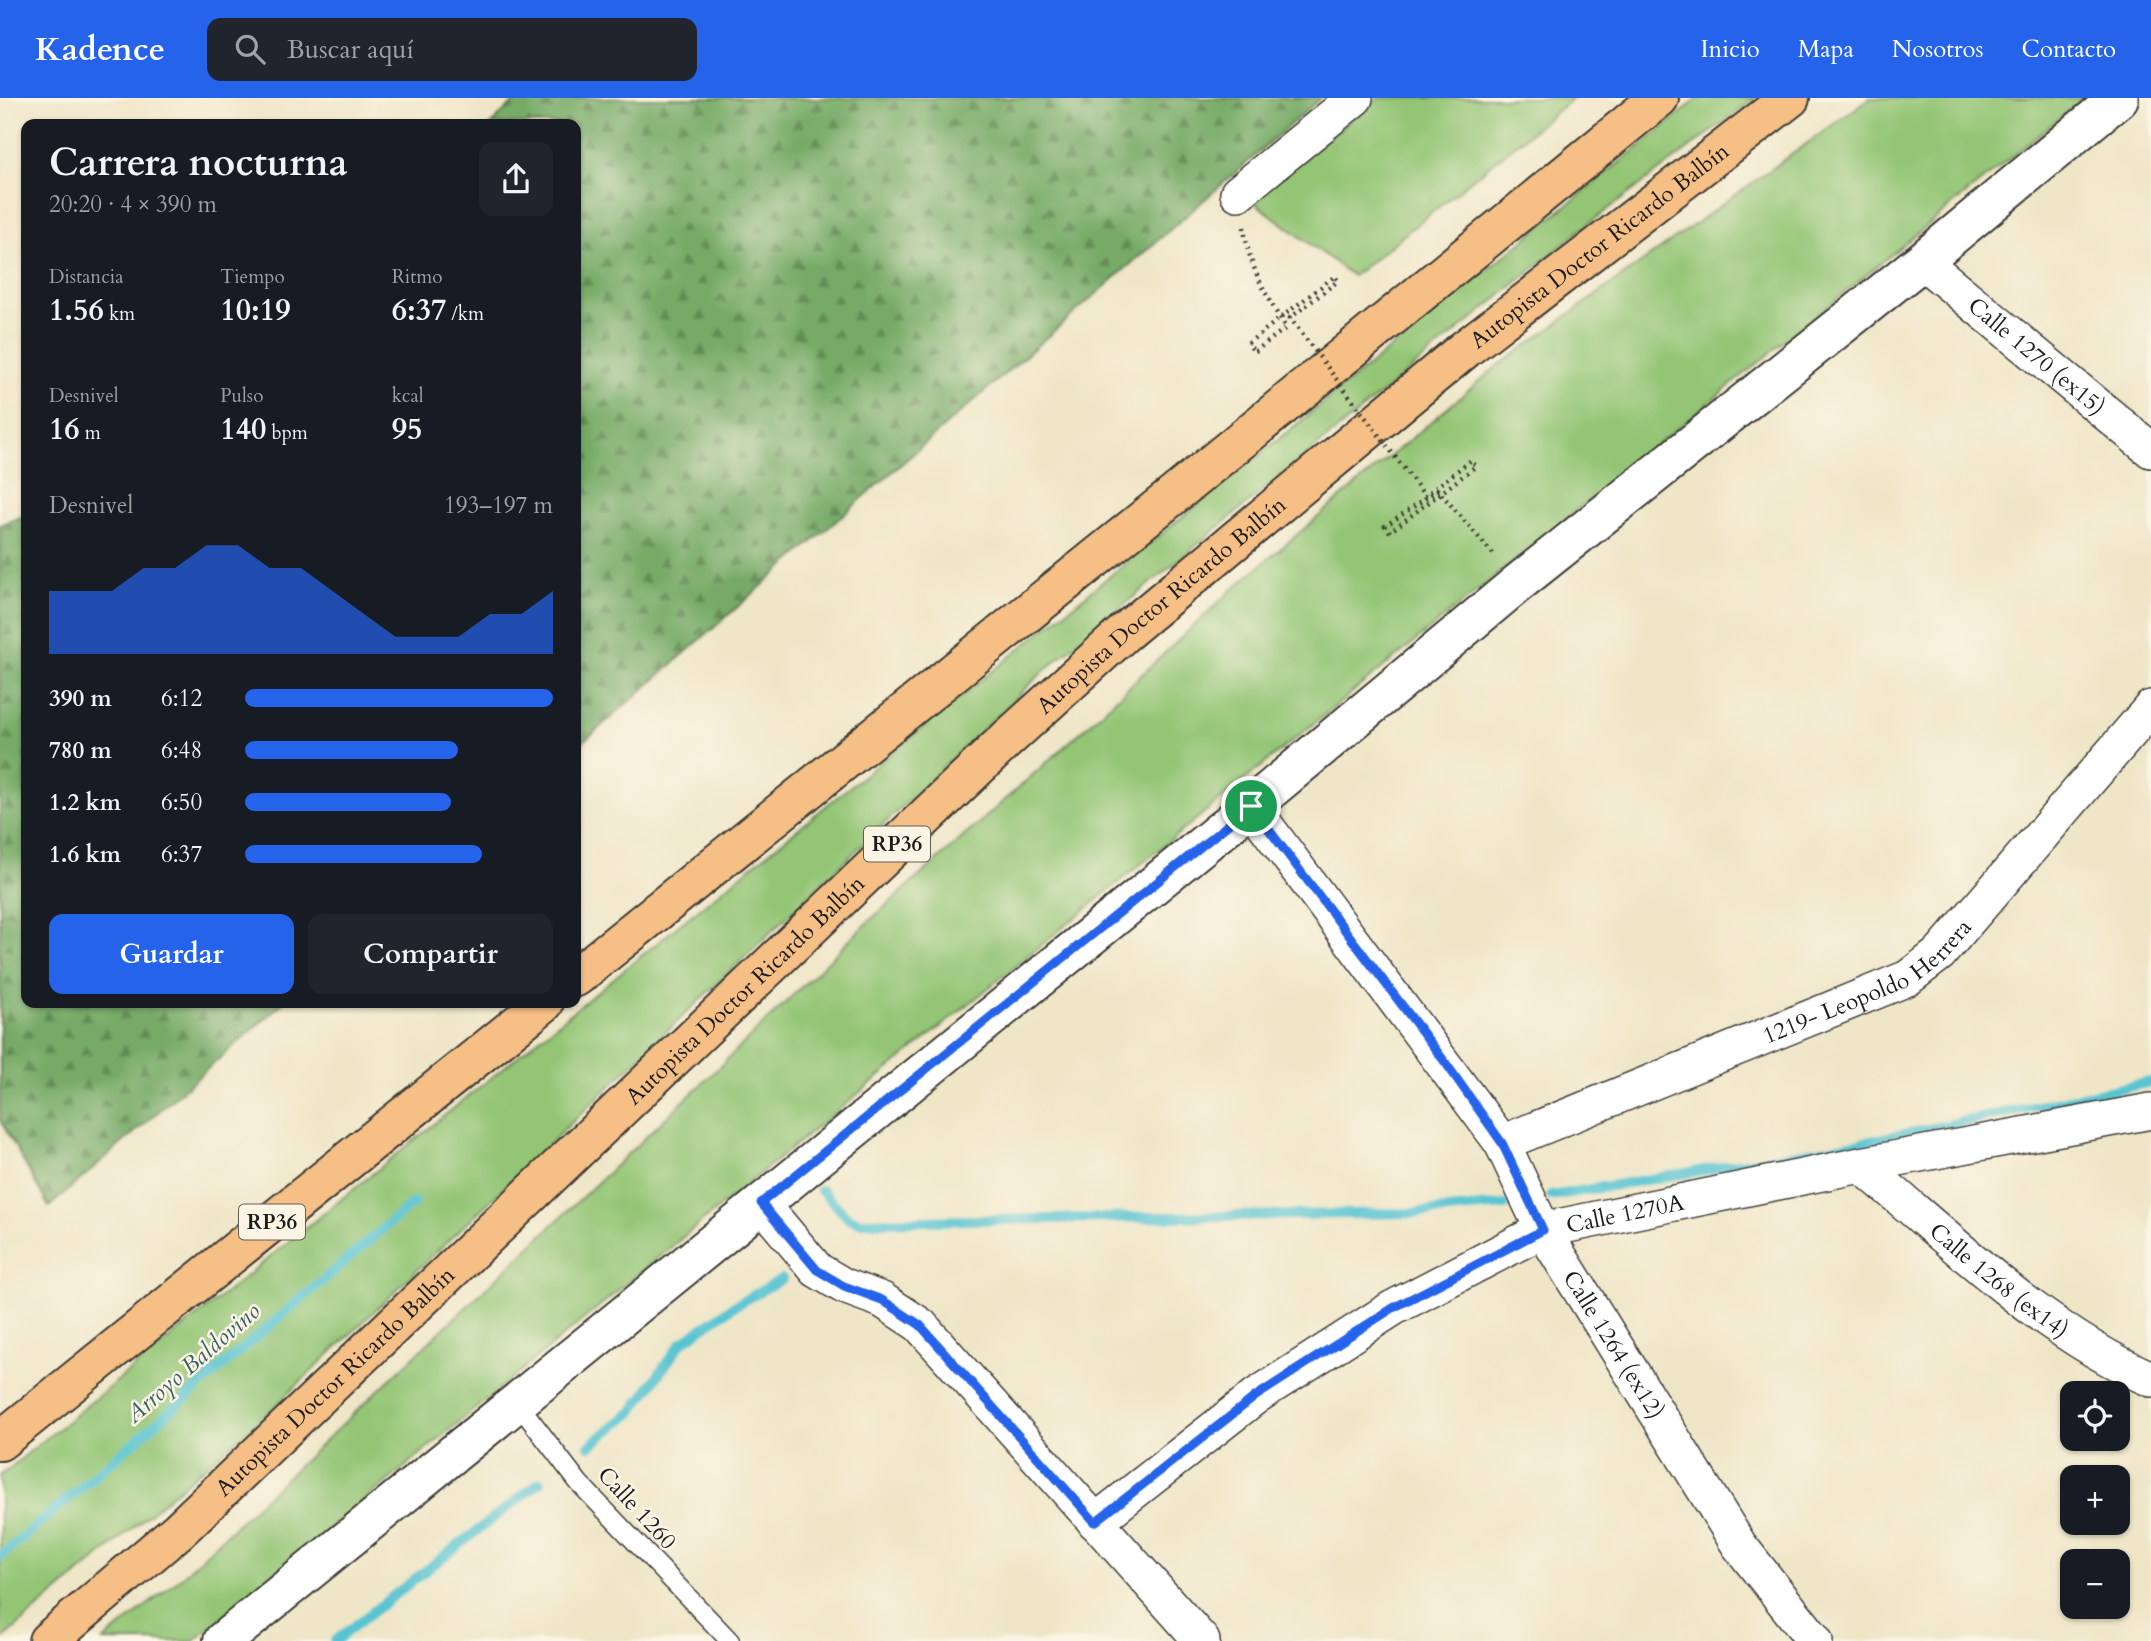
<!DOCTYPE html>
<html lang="es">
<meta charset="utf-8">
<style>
body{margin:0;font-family:Cardo,serif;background:#20242c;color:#f1f3f6;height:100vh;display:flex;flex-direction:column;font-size:26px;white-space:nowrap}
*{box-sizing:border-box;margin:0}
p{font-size:23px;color:#9ea1a6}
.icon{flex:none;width:38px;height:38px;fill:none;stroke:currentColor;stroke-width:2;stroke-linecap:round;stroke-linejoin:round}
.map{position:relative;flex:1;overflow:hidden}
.side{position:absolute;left:21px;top:21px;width:560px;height:889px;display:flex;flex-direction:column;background:#171b24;border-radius:14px;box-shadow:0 2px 5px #0004}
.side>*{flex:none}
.fabs{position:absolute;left:2060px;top:1283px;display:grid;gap:14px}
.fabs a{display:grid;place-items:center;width:70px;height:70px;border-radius:14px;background:#171b24;box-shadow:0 2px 5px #0004;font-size:35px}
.pin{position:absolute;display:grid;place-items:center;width:60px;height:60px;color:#fff;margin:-30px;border:4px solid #fff;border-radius:50%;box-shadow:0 2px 7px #0007}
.round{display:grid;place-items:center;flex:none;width:74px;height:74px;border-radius:14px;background:#20242c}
.overview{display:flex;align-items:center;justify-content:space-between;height:119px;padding:0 28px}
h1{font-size:38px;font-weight:600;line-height:52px}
.figures{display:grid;grid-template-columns:repeat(3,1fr);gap:10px;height:119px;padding:7px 28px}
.figures div{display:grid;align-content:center}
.figures b{font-size:30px;font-weight:600}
.figures small{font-size:19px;font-weight:400}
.figures p{font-size:19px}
.chart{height:196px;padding:14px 28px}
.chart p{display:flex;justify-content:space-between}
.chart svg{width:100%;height:126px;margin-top:7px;fill:#2563eb;opacity:.7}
.primary-button{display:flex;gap:14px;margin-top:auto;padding:14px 28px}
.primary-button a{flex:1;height:80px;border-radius:14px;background:#2563eb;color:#fff;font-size:28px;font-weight:600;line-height:80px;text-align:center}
.primary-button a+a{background:#20242c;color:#f1f3f6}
ul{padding:0 28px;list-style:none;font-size:23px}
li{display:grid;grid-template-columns:112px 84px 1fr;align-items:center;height:52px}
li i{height:18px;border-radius:9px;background:#2563eb}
header{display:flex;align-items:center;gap:42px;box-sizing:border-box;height:98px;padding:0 35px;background:#2563eb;color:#fff}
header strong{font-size:33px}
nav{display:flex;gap:38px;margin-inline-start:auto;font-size:24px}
.search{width:490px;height:63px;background:#20242c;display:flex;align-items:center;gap:18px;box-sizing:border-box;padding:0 24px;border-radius:14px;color:#9ea1a6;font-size:26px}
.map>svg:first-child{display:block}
.green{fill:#93c575;stroke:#587048;stroke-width:2}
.forest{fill:url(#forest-firs);stroke:#496341;stroke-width:2}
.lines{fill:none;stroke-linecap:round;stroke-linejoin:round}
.stream{stroke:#58c4d2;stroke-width:10}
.service-casing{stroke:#3c3a36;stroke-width:21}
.minor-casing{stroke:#3c3a36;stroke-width:38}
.tertiary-casing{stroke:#3c3a36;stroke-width:42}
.motorway-casing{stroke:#3c3a36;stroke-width:42}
.path{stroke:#3c3a36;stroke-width:4.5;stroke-dasharray:2 5;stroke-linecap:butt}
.service{stroke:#fff;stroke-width:18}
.minor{stroke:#fff;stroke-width:35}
.tertiary{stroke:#fff;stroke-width:38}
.motorway{stroke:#f5bf86;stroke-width:38}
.path-bridge{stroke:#3c3a36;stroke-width:4.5;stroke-dasharray:2 5;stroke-linecap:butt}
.route-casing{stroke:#fff;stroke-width:14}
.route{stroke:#2563eb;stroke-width:9}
.labels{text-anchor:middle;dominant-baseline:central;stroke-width:5;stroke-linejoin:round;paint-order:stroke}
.shield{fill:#fcf5e5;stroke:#5f5d58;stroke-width:2}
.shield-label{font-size:21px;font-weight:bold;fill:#1c1c1c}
.street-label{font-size:23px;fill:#1c1c1c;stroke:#fcf5e5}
.water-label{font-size:24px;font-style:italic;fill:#345f65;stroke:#fcf5e5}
</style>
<header>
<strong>Kadence</strong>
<div class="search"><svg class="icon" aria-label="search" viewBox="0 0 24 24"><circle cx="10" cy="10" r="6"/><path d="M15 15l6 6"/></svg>Buscar aquí</div>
<nav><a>Inicio</a><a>Mapa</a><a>Nosotros</a><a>Contacto</a></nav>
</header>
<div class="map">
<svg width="2151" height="1543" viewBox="0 0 2151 1543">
<defs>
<pattern id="forest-firs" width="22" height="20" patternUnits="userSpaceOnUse" patternTransform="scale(1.75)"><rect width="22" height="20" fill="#76aa66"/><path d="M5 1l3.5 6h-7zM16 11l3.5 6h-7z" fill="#608a53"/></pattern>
</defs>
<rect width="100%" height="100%" fill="#fcf5e5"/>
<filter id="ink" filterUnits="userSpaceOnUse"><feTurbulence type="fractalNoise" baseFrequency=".0143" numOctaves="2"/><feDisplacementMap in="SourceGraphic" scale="14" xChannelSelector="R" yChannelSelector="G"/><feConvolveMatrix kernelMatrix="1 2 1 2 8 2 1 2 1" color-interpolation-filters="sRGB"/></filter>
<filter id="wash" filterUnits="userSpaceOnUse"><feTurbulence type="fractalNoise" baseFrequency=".00686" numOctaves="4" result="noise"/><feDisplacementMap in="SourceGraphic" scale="28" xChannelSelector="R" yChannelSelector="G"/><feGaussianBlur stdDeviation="1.57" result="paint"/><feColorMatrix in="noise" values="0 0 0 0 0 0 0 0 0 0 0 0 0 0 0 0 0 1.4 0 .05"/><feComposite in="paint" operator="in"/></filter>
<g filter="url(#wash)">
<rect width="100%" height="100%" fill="#efe6c8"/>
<!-- green -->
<path class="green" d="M1378,0H1573L1353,178L1251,102Z
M1699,0H1756L1583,130L1047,570L271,1312L0,1543V1378Z
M1870,0H2084L763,1073L194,1543H103L176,1484L709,979L866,826L1083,632L1235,489L1495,270Z"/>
<!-- forest -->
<path class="forest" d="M518,0H1321L576,650V26H491Z
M26,417V905H283L49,1109L0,1022V427Z"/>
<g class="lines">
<!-- stream -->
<path class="stream" d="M821,1092L848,1120L860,1124L1412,1115L1505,1107
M1551,1098L1857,1046L2151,984
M589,1348L632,1314L681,1245L734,1208L782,1181
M0,1459L414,1104
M335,1543L540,1384"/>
</g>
</g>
<g filter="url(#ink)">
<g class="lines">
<!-- service casing -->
<g class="service-casing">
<path id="service" d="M516,1303L579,1385L730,1543"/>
</g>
<!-- minor casing -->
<g class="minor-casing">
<g id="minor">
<path d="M1238,95L1355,0"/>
<path id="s1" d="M1922,163L2151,352"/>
<path id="s2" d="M1251,708L1502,1045L1543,1132L1739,1447L1815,1543"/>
<path id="s3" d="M1502,1045L1908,880L1939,856L2151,610"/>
<path id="s4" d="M1861,1067C1951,1142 2043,1234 2151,1281"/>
<path d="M761,1105L817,1172L844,1188L882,1202L920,1227L1202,1543"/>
<path id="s5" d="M1095,1424L1256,1298L1393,1210L1543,1132L1861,1067L2151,1013"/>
</g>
</g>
<!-- tertiary casing -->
<g class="tertiary-casing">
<path id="tertiary" d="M223,1543L1251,708L1518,485L1922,163L2119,0"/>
</g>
<!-- motorway casing -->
<g class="motorway-casing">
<g id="motorway">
<path d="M576,879L1175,396L1659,0"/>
<path d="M0,1343L544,905"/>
<path id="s6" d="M48,1543L179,1432L1004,644L1124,535L1465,251L1790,0"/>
</g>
</g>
<!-- path -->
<path class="path" d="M1244,129C1247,164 1267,200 1286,230L1254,254L1248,245
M1390,434L1385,428L1438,392L1493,456"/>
<!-- service -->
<use href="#service" class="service"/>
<!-- minor -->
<use href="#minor" class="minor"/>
<!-- tertiary -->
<use href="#tertiary" class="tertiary"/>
<!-- motorway -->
<use href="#motorway" class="motorway"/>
<!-- path-bridge -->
<path class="path-bridge" d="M1248,245L1335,178L1338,183L1290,220L1425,398L1471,362L1476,368L1390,434"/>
</g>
</g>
<g class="lines" filter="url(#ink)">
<!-- route casing -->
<g class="route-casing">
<path id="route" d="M1251,708L1445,964L1502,1045L1543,1132L1393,1210L1256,1298L1095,1424L920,1227L882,1202L844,1188L817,1172L761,1105Z"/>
</g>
<!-- route -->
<use href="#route" class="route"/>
</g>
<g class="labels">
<!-- shield labels -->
<g class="shield">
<rect x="864" y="728.5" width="66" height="35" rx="5"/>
<rect x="239" y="1106.5" width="66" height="35" rx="5"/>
</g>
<g class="shield-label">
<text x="897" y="746">RP36</text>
<text x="272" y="1124">RP36</text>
</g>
<!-- street labels -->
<g class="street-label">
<text stroke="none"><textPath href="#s6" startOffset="2088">Autopista Doctor Ricardo Balbín</textPath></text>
<text stroke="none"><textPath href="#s1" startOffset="149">Calle 1270 (ex15)</textPath></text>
<text stroke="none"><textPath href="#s6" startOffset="1521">Autopista Doctor Ricardo Balbín</textPath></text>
<text stroke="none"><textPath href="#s3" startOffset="401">1219- Leopoldo Herrera</textPath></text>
<text stroke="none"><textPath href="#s6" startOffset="954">Autopista Doctor Ricardo Balbín</textPath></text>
<text stroke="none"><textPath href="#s5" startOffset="620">Calle 1270A</textPath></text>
<text stroke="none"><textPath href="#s4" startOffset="180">Calle 1268 (ex14)</textPath></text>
<text stroke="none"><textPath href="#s2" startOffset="651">Calle 1264 (ex12)</textPath></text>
<text stroke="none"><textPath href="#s6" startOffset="387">Autopista Doctor Ricardo Balbín</textPath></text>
<text transform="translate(637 1410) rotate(47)">Calle 1260</text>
</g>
<!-- water labels -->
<g class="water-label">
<text transform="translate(193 1265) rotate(-41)">Arroyo Baldovino</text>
</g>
</g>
</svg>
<div class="fabs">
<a><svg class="icon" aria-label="locate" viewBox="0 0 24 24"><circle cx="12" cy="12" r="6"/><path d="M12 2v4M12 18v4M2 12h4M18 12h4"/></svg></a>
<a>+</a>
<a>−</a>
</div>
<div class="pin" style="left:1251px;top:708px;background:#1e9e55"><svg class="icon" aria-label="arrive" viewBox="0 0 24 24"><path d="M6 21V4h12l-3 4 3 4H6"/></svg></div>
<section class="side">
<div class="overview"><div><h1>Carrera nocturna</h1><p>20:20 · 4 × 390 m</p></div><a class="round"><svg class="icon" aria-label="share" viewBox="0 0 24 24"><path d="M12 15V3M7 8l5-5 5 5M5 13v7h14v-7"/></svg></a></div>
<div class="figures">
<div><p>Distancia</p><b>1.56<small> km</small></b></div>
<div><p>Tiempo</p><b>10:19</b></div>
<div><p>Ritmo</p><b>6:37<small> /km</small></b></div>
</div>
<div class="figures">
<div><p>Desnivel</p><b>16<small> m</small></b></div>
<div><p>Pulso</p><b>140<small> bpm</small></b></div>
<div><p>kcal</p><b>95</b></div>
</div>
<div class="chart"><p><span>Desnivel</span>193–197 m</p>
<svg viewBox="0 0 160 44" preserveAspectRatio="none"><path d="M0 44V22L10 22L20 22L30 14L40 14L50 6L60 6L70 14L80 14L90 22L100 30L110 38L120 38L130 38L140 30L150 30L160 22V44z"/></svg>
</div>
<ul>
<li><b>390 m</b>6:12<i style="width:100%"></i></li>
<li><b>780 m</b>6:48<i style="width:69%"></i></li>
<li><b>1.2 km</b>6:50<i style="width:67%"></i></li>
<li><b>1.6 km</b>6:37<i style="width:77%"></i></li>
</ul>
<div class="primary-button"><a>Guardar</a><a>Compartir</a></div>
</section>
</div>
